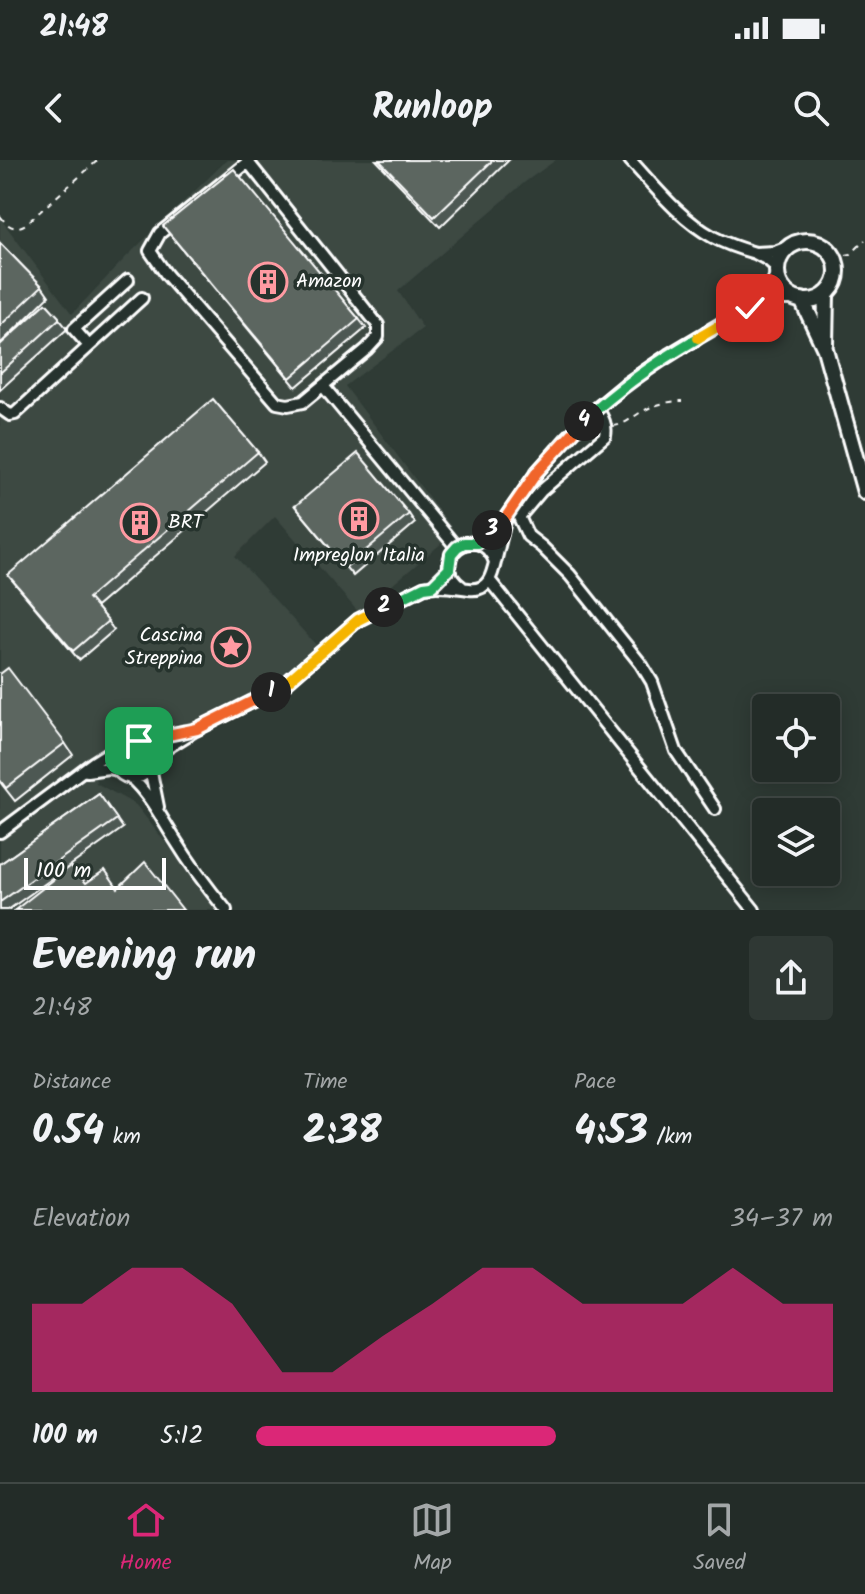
<!DOCTYPE html>
<meta charset="utf-8">
<style>
body{margin:0;font-family:Kalam,sans-serif;background:#2f3834;color:#f1f3f6;height:100vh;display:flex;flex-direction:column;font-size:30px;white-space:nowrap}
*{box-sizing:border-box;margin:0}
p{font-size:26px;color:#a3a7a8}
.icon{flex:none;width:44px;height:44px;fill:none;stroke:currentColor;stroke-width:2;stroke-linecap:round;stroke-linejoin:round}
.map{position:relative;height:750px;overflow:hidden}
.panel{display:flex;flex-direction:column;background:#232c28;flex:1}
.panel>*{flex:none}
.controls{position:absolute;left:752px;top:534px;display:grid;gap:16px}
.controls a{display:grid;place-items:center;width:88px;height:88px;border-radius:8px;background:#232c28;box-shadow:0 4px 20px #0003,0 0 0 2px #404845;font-size:40px}
.scale{position:absolute;left:24px;bottom:20px;width:142px;box-sizing:border-box;padding-left:8px;border:4px solid #fff;border-top:0;font-size:22px;line-height:28px;white-space:nowrap;color:#fff;-webkit-text-stroke:6px #26332d;paint-order:stroke}
.pin{position:absolute;display:grid;place-items:center;width:68px;height:68px;color:#fff;margin:-34px;border-radius:16px;box-shadow:0 4px 12px #0006}
.km{position:absolute;width:40px;height:40px;margin:-20px;border-radius:50%;background:#222;color:#fff;font-size:22px;line-height:40px;text-align:center}
.round{display:grid;place-items:center;flex:none;width:84px;height:84px;border-radius:8px;background:#2f3834}
.head{display:flex;align-items:center;justify-content:space-between;height:136px;padding:0 32px}
h1{font-size:44px;font-weight:600;line-height:60px}
.stats{display:grid;grid-template-columns:repeat(3,1fr);gap:12px;height:136px;padding:8px 32px}
.stats div{display:grid;align-content:center}
.stats b{font-size:40px;font-weight:600}
.stats small{font-size:22px;font-weight:400}
.stats p{font-size:22px}
.chart{height:224px;padding:16px 32px}
.chart p{display:flex;justify-content:space-between}
.chart svg{width:100%;height:144px;margin-top:8px;fill:#db2777;opacity:.7}
ul{padding:0 32px;list-style:none;font-size:26px}
li{display:grid;grid-template-columns:128px 96px 1fr;align-items:center;height:60px}
li i{height:20px;border-radius:10px;background:#db2777}
.status{display:flex;justify-content:space-between;align-items:center;height:56px;padding:0 40px;background:#232c28;direction:ltr}
.status svg{height:22px;fill:currentColor}
header{display:flex;justify-content:space-between;align-items:center;height:104px;padding:0 32px;background:#232c28;font-size:36px;font-weight:600}
.tab-bar{display:flex;justify-content:space-around;align-items:center;height:112px;border-top:2px solid #404845;background:#232c28;font-size:22px;color:#a3a7a8}
.tab-bar a{display:grid;justify-items:center;gap:4px}
.tab-bar .selected{color:#db2777}
.map>svg:first-child{display:block}
.built{fill:#3c4842}
.lines{fill:none;stroke-linecap:round;stroke-linejoin:round}
.minor-casing{stroke:#fff;stroke-width:16}
.major-casing{stroke:#fff;stroke-width:20}
.path{stroke:#fff;stroke-width:2;stroke-dasharray:6 6;stroke-linecap:butt}
.minor{stroke:#26332d;stroke-width:10}
.major{stroke:#26332d;stroke-width:14}
.wall{fill:#4e5853;stroke:#fff;stroke-width:2}
.building{fill:#5b6661;stroke:#fff;stroke-width:2}
.split-1-casing{stroke:#fff;stroke-width:16}
.split-2-casing{stroke:#fff;stroke-width:16}
.split-3-casing{stroke:#fff;stroke-width:16}
.split-4-casing{stroke:#fff;stroke-width:16}
.split-5-casing{stroke:#fff;stroke-width:16}
.split-6-casing{stroke:#fff;stroke-width:16}
.split-1{stroke:#f0652b;stroke-width:10}
.split-2{stroke:#f5b400;stroke-width:10}
.split-3{stroke:#22a559;stroke-width:10}
.split-4{stroke:#f0652b;stroke-width:10}
.split-5{stroke:#22a559;stroke-width:10}
.split-6{stroke:#f5b400;stroke-width:10}
.labels{text-anchor:middle;dominant-baseline:central;stroke-width:7;stroke-linejoin:round;paint-order:stroke}
.poi-label{font-size:20px;fill:#fff;stroke:#26332d;text-anchor:start}
</style>
<div class="status"><b>21:48</b><svg viewBox="0 0 49 12"><path d="M0 12V9h3v3zM5 12V6h3v6zM10 12V3h3v9zM15 12V0h3v12zM26 1h20v11H26zM47 4h2v5h-2z"/></svg></div>
<header><svg class="icon" aria-label="back" viewBox="0 0 24 24"><path d="M15 5l-7 7 7 7"/></svg>Runloop<svg class="icon" aria-label="search" viewBox="0 0 24 24"><circle cx="10" cy="10" r="6"/><path d="M15 15l6 6"/></svg></header>
<div class="map">
<svg width="865" height="750" viewBox="0 0 865 750">
<rect width="100%" height="100%" fill="#2f3b35"/>
<filter id="ink" filterUnits="userSpaceOnUse"><feTurbulence type="fractalNoise" baseFrequency=".0125" numOctaves="2"/><feDisplacementMap in="SourceGraphic" scale="16" xChannelSelector="R" yChannelSelector="G"/><feConvolveMatrix kernelMatrix="1 2 1 2 8 2 1 2 1" color-interpolation-filters="sRGB"/></filter>
<g filter="url(#ink)">
<!-- built -->
<path class="built" d="M227,0H556L525,22L398,131L423,168L345,226L455,372L359,453L275,356L235,396L317,486L278,525L195,565L128,578L93,599L96,623L136,645L219,750H0V58L72,154L126,97Z"/>
<g class="lines">
<!-- minor casing -->
<g class="minor-casing">
<path id="minor" d="M630,0C655,27 680,59 713,77C726,84 741,89 755,93
M248,2L378,165V177L367,189L303,242L288,245L277,243L166,114L150,91L160,73Z
M777,108L768,100L755,93L775,92L788,87
M759,145L779,139H795
M89,186L74,169L128,120
M323,226L457,388
M0,248L10,255L15,254L142,138
M597,248C603,258 607,265 605,276L541,331L519,357L528,376L542,387L570,415L641,504L652,522L676,591L715,649
M478,383L506,357L537,312L565,280L597,248L627,223L668,195L764,138L771,128L777,111
M490,421L754,750
M462,427C424,401 478,357 495,402
M114 599a19 19 0 1 1 38 0a19 19 0 1 1-38 0Z
M140,581L183,572
M152,600L162,591L197,569L280,528L358,460L424,427C439,424 454,427 469,429C491,432 493,410 497,394C500,382 503,369 506,357
M150,607L158,647
M87,611L108,608L118,610
M130,617C150,635 160,656 174,678C190,704 207,727 226,750
M0,672L94,602L118,587"/>
</g>
<!-- major casing -->
<g class="major-casing">
<path id="major" d="M777 111a30 30 0 1 1 60 0a30 30 0 1 1-60 0Z
M802,140L825,189L865,332
M825,184L826,134"/>
</g>
<!-- path -->
<path class="path" d="M0,56C9,67 13,71 26,64L98,0
M834,97L851,94L865,80
M613,266C625,265 632,257 643,251C654,245 668,241 682,241"/>
<!-- minor -->
<use href="#minor" class="minor"/>
<!-- major -->
<use href="#major" class="major"/>
</g>
<!-- wall -->
<path class="wall" d="M376,0H509L440,67Z
M163,66L359,159L366,168L296,227Z
M0,83L42,126L49,136L0,184Z
M46,143L66,167V170L0,230V185Z
M258,292L265,302L96,447L114,470L79,500L8,415Z
M295,346L409,354L415,363L353,416Z
M0,514L65,583L73,595L15,641L0,622Z
M99,634L123,668L8,750H0V704Z"/>
<!-- building -->
<path class="building" d="M379,0H493L434,57Z
M234,9L359,159L290,218L163,66Z
M0,83L42,126L0,166Z
M46,143L59,157V159L0,213V185Z
M213,239L258,292L88,438L108,461L73,491L8,415Z
M358,293L409,354L346,407L295,346Z
M8,508L65,583L6,628L0,620V514Z
M99,634L117,659L0,742V704Z
M145,702L183,750H15L71,706L86,723L105,710L118,728Z"/>
</g>
<g class="lines" filter="url(#ink)">
<!-- split-1 casing -->
<g class="split-1-casing">
<path id="split-1" d="M139,581L197,569L271,532"/>
</g>
<!-- split-2 casing -->
<g class="split-2-casing">
<path id="split-2" d="M271,532L280,528L358,460L384,447"/>
</g>
<!-- split-3 casing -->
<g class="split-3-casing">
<path id="split-3" d="M384,447L424,427L432,426L449,409L451,394L457,387L464,383H478L492,370"/>
</g>
<!-- split-4 casing -->
<g class="split-4-casing">
<path id="split-4" d="M492,370L506,357L537,312L584,261"/>
</g>
<!-- split-5 casing -->
<g class="split-5-casing">
<path id="split-5" d="M584,261C618,228 657,202 698,178"/>
</g>
<!-- split-6 casing -->
<g class="split-6-casing">
<path id="split-6" d="M698,178L750,148"/>
</g>
<!-- split-1 -->
<use href="#split-1" class="split-1"/>
<!-- split-2 -->
<use href="#split-2" class="split-2"/>
<!-- split-3 -->
<use href="#split-3" class="split-3"/>
<!-- split-4 -->
<use href="#split-4" class="split-4"/>
<!-- split-5 -->
<use href="#split-5" class="split-5"/>
<!-- split-6 -->
<use href="#split-6" class="split-6"/>
</g>
<!-- icons -->
<defs>
<g id="building-ring" transform="scale(2)"><circle r="9.5" fill="#26332d" stroke="#ff9aa2" stroke-width="1.5"/><path d="M-4-6H4V6H1V3H-1V6H-4ZM-2.5-4.3h1.7v1.8h-1.7ZM.8-4.3h1.7v1.8H.8ZM-2.5-1h1.7V.8h-1.7ZM.8-1h1.7V.8H.8Z" fill="#ff9aa2"/></g>
<g id="sight-ring" transform="scale(2)"><circle r="9.5" fill="#26332d" stroke="#ff9aa2" stroke-width="1.5"/><path d="M0-6L1.8-2.2L6-1.7L2.9 1.2L3.7 5.4L0 3.3L-3.7 5.4L-2.9 1.2L-6-1.7L-1.8-2.2Z" fill="#ff9aa2"/></g>
</defs>
<g fill-rule="evenodd">
<use href="#building-ring" x="268" y="122"/>
<use href="#building-ring" x="359" y="359"/>
<use href="#building-ring" x="140" y="363"/>
<use href="#sight-ring" x="231" y="487"/>
</g>
<g class="labels">
<!-- poi labels -->
<g class="poi-label">
<text x="296" y="122">Amazon</text>
<text x="168" y="363">BRT</text>
<text x="359" y="396" text-anchor="middle">Impreglon Italia</text>
<text x="203" y="476" text-anchor="end">Cascina<tspan x="203" dy="23">Streppina</tspan></text>
</g>
</g>
</svg>
<div class="controls">
<a><svg class="icon" aria-label="locate" viewBox="0 0 24 24"><circle cx="12" cy="12" r="6"/><path d="M12 2v4M12 18v4M2 12h4M18 12h4"/></svg></a>
<a><svg class="icon" aria-label="layers" viewBox="0 0 24 24"><path d="M12 4l9 5-9 5-9-5zM3 14l9 5 9-5"/></svg></a>
</div>
<div class="scale">100 m</div>
<div class="pin" style="left:139px;top:581px;background:#1e9e55"><svg class="icon" aria-label="arrive" viewBox="0 0 24 24"><path d="M6 21V4h12l-3 4 3 4H6"/></svg></div>
<div class="pin" style="left:750px;top:148px;background:#d93025"><svg class="icon" aria-label="check" viewBox="0 0 24 24"><path d="M5 12l5 5 9-10"/></svg></div>
<b class="km" style="left:271px;top:532px">1</b>
<b class="km" style="left:384px;top:447px">2</b>
<b class="km" style="left:492px;top:370px">3</b>
<b class="km" style="left:584px;top:261px">4</b>
</div>
<section class="panel">
<div class="head"><div><h1>Evening run</h1><p>21:48</p></div><a class="round"><svg class="icon" aria-label="share" viewBox="0 0 24 24"><path d="M12 15V3M7 8l5-5 5 5M5 13v7h14v-7"/></svg></a></div>
<div class="stats">
<div><p>Distance</p><b>0.54<small> km</small></b></div>
<div><p>Time</p><b>2:38</b></div>
<div><p>Pace</p><b>4:53<small> /km</small></b></div>
</div>
<div class="chart"><p><span>Elevation</span>34–37 m</p>
<svg viewBox="0 0 160 44" preserveAspectRatio="none"><path d="M0 44V17L10 17L20 6L30 6L40 17L50 38L60 38L70 27L80 17L90 6L100 6L110 17L120 17L130 17L140 6L150 17L160 17V44z"/></svg>
</div>
<ul>
<li><b>100 m</b>5:12<i style="width:52%"></i></li>
</ul>
</section>
<nav class="tab-bar">
<a class="selected"><svg class="icon" aria-label="home" viewBox="0 0 24 24"><path d="M3 11l9-7 9 7M6 9v11h12V9"/></svg>Home</a>
<a><svg class="icon" aria-label="map" viewBox="0 0 24 24"><path d="M3 6l6-2 6 2 6-2v14l-6 2-6-2-6 2zM9 4v14M15 6v14"/></svg>Map</a>
<a><svg class="icon" aria-label="saved" viewBox="0 0 24 24"><path d="M7 4h10v16l-5-4-5 4z"/></svg>Saved</a>
</nav>
